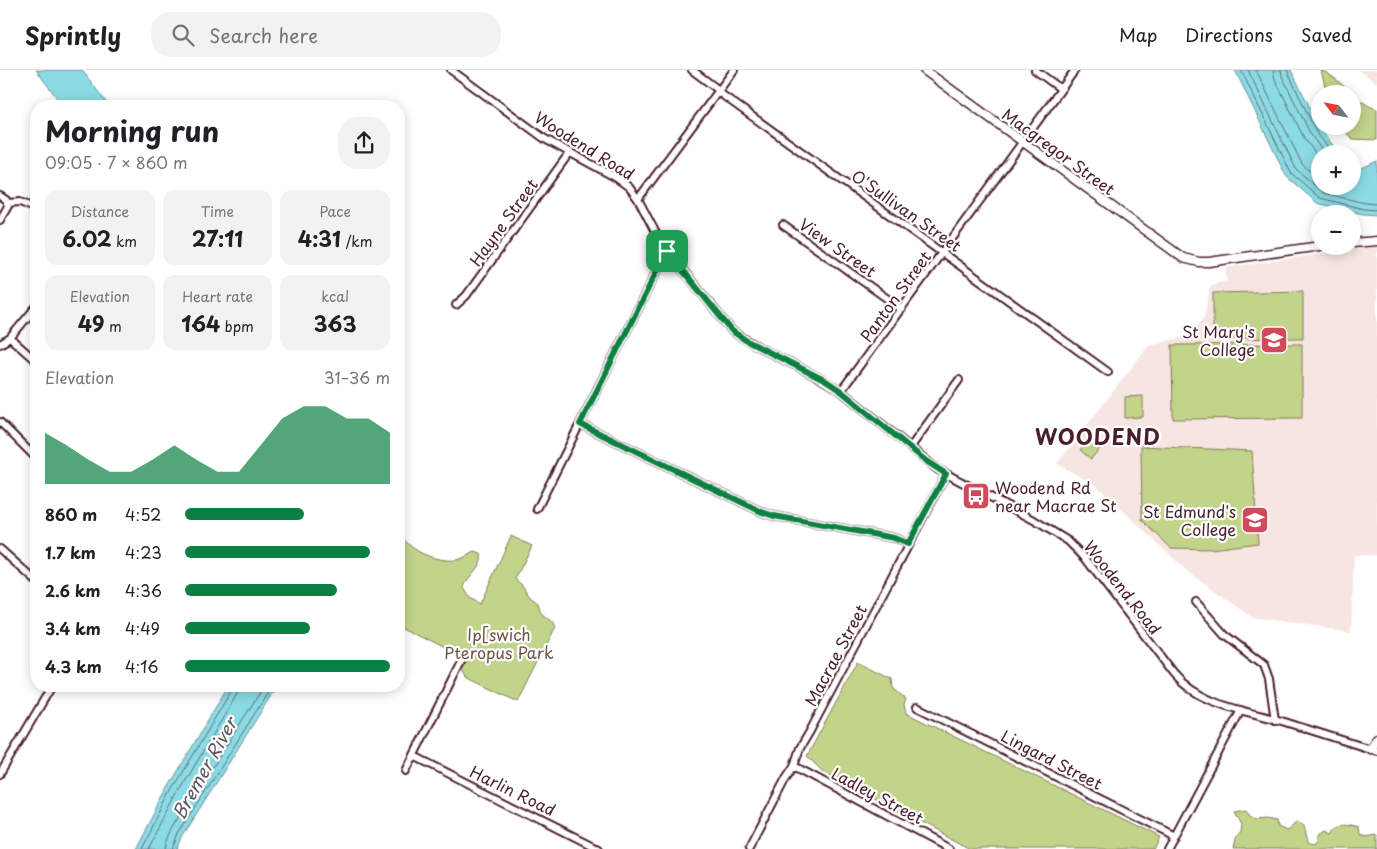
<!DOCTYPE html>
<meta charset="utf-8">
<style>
body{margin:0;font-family:"Playpen Sans",sans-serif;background:#f2f2f2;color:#202124;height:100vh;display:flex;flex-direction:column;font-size:19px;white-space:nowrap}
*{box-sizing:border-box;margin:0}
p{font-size:16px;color:#757577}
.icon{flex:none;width:28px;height:28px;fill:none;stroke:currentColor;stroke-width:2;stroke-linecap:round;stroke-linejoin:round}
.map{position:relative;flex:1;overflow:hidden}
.sheet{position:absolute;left:30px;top:30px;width:375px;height:592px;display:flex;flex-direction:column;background:#fff;border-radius:20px;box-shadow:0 2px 12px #0003}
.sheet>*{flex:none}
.needle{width:32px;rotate:302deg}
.tools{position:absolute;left:1311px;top:15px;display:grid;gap:10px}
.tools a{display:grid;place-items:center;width:50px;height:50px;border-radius:50%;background:#fff;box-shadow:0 2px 12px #0003;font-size:25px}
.pin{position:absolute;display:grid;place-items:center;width:42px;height:42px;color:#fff;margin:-21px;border-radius:10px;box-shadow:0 2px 8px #0006}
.round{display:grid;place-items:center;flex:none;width:52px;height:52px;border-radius:20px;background:#f2f2f2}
.headline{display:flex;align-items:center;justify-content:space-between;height:85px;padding:0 15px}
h1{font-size:28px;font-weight:700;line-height:38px}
.figures{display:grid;grid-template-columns:repeat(3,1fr);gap:8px;height:85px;padding:5px 15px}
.figures div{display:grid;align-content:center;border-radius:12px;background:#f2f2f2;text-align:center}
.figures b{font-size:21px;font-weight:700}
.figures small{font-size:14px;font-weight:400}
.figures p{font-size:14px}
.chart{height:140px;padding:10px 15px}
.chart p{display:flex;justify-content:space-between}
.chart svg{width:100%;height:90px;margin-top:5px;fill:#0b8043;opacity:.7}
ul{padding:0 15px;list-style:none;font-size:16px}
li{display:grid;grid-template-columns:80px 60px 1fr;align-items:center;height:38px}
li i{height:12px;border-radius:6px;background:#0b8043}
header{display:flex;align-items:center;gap:30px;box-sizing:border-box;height:70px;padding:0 25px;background:#fff;border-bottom:1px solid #e0e0e0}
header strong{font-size:24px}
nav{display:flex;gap:28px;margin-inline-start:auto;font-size:18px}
.search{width:350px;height:45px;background:#f2f2f2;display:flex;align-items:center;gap:12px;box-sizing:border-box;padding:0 18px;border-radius:20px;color:#757577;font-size:19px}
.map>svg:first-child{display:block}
.built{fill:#f6e5e1}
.green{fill:#c1d489;stroke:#867a5a}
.water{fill:#8adbe3;stroke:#709099}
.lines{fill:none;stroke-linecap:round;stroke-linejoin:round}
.shore{stroke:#646a75;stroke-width:1}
.minor-casing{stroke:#4a1f2b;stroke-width:10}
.tertiary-casing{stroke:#4a1f2b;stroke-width:11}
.minor{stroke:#fff;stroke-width:6}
.tertiary{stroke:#fff;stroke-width:8}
.route-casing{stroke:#fff;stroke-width:10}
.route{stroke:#0b8043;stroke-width:6}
.labels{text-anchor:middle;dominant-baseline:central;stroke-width:4.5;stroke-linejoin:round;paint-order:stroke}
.street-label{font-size:16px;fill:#4a1f2b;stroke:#fff}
.poi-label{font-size:16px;fill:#4a1f2b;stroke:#fff;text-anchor:end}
.park-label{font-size:16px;fill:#6e5547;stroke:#fff}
.water-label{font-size:18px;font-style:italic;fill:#5d5762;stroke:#fff}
.district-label{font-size:21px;font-weight:bold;letter-spacing:1px;fill:#4a1f2b;stroke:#fff}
</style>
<header>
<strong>Sprintly</strong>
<div class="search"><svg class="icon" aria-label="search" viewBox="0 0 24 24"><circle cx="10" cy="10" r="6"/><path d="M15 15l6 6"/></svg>Search here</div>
<nav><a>Map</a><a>Directions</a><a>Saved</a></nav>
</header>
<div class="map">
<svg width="1377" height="779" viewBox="0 0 1377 779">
<rect width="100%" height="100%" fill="#fff"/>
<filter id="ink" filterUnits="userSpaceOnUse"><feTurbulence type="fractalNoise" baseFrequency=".02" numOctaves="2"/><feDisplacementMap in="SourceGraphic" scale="10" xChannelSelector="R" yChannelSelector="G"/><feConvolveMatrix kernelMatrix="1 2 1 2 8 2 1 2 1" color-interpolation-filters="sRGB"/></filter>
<g filter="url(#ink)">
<!-- built -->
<path class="built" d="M1358,0H1377V13Z
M1377,176V485H1354L1351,561L1252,547L1186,500L1096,415L1057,394L1149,275L1192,265L1204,247L1211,215L1227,211L1225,198Z"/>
<!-- green -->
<path class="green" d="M1321,0C1342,9 1355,33 1377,39V70L1352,69L1340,56H1352V24H1327Z
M1303,221V268L1213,269V223Z
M1302,274V348L1173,349L1172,275Z
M1143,326V347L1125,348V327Z
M1091,367L1102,376L1091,389L1080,380Z
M1141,376L1252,381L1258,473L1211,479L1171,478L1142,450Z
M399,461C407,481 436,492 456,490C463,489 469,484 475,482L481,484C484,497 467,505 464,518L470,528L480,534L511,466L532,476L515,509L522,515L530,527L538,533L541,543L552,552L555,558L518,632L467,607L453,582L402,556L399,562Z
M858,592L892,609L893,618L906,629L904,635L906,643L1159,767L1153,779H970L822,701L807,686Z
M1246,739L1249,744L1256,749L1268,748L1277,750L1278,756L1287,760L1297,751L1304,755L1308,772L1315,774L1319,771L1320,764L1326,760L1332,763C1338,751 1348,754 1359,757L1360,764L1365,767L1377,765V779H1233L1236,767L1240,762L1241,754L1234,741Z"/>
<!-- water -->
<path class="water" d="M36,0H82L109,36H63Z
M1235,0H1291L1321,59L1339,84H1320V116H1352L1353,95L1362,98L1377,91V145L1363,144L1317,133L1286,106Z
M228,616H277L183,766L177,779H136L168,718Z"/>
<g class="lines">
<!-- shore -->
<path class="shore" d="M1241,0L1291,103L1320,128L1364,139L1377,140
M1248,0L1296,99L1323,123L1365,133L1377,134
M1256,0L1302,94L1320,110
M1273,0L1275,9L1304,68L1320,89
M1281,0L1282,6L1311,65L1325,84
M1287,0L1316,62L1333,84
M142,779L172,721L231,621L232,616
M149,779L178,724L237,624L238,616
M166,779L167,773L173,760L264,616
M173,779L179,764L272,616"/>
<!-- minor casing -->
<g class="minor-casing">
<path id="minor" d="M451,0L545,69L615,107L629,117L638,129L661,173L732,261C766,284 806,298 841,321L937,399L1034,450L1068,471L1085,488L1174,604C1199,634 1242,640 1278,650C1311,660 1344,671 1377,681
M692,0L716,18L721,24L1108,302
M1035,0L1061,19
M0,126L6,130L8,136L0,150
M638,129L734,0
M8,133L20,132L36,139
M783,155L902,239
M456,235L466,226L570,82
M10,268L36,291
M0,274L10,268L36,237
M841,321L1075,0
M0,352L36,388
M580,354L762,442L774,446L894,468L908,474
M910,378L959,310
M537,439L667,181
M0,479L36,511
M1196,532L1224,564L1264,595L1269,609L1275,650
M917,637L1174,766
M414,686L599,779
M794,696L949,779
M406,701L465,583
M0,704L52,616
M749,779L786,708L794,696L800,678L809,663L946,404
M1167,779L1241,640"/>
</g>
<!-- tertiary casing -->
<g class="tertiary-casing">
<path id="tertiary" d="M924,0L1183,188L1199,192H1209L1320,176
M1352,173L1377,171
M1370,679L1377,668"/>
</g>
<!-- minor -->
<use href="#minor" class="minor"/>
<!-- tertiary -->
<use href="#tertiary" class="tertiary"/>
</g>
</g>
<g class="lines" filter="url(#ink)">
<!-- route casing -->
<g class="route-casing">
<path id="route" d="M667,181L732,261L747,271L826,311L841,321L926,391L946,404L908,474L894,468L774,446L762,442L580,354Z"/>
</g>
<!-- route -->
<use href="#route" class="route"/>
</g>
<!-- icons -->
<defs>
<g id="school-square" transform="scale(1.4375)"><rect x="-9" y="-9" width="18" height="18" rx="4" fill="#d1495b" stroke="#fff"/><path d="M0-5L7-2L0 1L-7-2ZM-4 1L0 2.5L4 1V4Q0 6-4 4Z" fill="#fff"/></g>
<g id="bus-square" transform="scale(1.4375)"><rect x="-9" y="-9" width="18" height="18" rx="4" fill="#d1495b" stroke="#fff"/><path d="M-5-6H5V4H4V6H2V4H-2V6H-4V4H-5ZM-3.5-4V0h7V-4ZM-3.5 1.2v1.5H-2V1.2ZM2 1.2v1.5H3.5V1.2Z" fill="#fff"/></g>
</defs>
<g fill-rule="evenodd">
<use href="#school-square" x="1274" y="270"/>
<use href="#bus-square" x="976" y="426"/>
<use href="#school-square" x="1255" y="450"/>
</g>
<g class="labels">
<!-- street labels -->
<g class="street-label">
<text transform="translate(585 75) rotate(32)">Woodend Road</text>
<text transform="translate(1059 81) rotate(36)">Macgregor Street</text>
<text transform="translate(907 140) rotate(35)">O'Sullivan Street</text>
<text transform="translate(503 152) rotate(-54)">Hayne Street</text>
<text transform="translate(838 177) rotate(35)">View Street</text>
<text transform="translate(895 226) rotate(-54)">Panton Street</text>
<text transform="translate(1123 517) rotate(52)">Woodend Road</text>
<text transform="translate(835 585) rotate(-62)">Macrae Street</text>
<text transform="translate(1052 689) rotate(27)">Lingard Street</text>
<text transform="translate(513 720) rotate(26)">Harlin Road</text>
<text transform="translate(878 725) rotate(28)">Ladley Street</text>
</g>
<!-- poi labels -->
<g class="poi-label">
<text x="1255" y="261">St Mary's<tspan x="1255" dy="18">College</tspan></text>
<text x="995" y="417" text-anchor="start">Woodend Rd<tspan x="995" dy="18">near Macrae St</tspan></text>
<text x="1236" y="441">St Edmund's<tspan x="1236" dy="18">College</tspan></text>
</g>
<!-- park labels -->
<g class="park-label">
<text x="499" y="564">Ip[swich<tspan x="499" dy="18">Pteropus Park</tspan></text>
</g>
<!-- water labels -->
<g class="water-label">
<text transform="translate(204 698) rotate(-61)">Bremer River</text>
</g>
<!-- district labels -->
<g class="district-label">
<text x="1098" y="366">WOODEND</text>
</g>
</g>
</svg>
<div class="tools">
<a><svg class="needle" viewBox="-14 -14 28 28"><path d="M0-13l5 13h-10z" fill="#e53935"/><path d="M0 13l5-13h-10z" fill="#757577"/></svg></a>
<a>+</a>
<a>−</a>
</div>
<div class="pin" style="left:667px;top:181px;background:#1e9e55"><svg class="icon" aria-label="arrive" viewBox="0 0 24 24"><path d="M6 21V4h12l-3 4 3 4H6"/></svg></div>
<section class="sheet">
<div class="headline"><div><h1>Morning run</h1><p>09:05 · 7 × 860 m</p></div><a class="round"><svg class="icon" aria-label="share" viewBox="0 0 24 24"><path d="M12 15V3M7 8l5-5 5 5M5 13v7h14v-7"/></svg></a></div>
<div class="figures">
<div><p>Distance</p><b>6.02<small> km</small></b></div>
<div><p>Time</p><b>27:11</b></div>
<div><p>Pace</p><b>4:31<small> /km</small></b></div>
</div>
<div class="figures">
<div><p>Elevation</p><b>49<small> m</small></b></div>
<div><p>Heart rate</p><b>164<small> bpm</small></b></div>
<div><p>kcal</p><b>363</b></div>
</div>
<div class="chart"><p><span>Elevation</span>31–36 m</p>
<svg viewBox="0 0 160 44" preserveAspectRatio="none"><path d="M0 44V19L10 25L20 32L30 38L40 38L50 32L60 25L70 32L80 38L90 38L100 25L110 12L120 6L130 6L140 12L150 12L160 19V44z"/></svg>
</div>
<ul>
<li><b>860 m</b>4:52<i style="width:58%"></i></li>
<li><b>1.7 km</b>4:23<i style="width:90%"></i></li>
<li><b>2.6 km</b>4:36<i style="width:74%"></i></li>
<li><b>3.4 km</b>4:49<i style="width:61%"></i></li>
<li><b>4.3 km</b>4:16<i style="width:100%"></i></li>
</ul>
</section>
</div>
